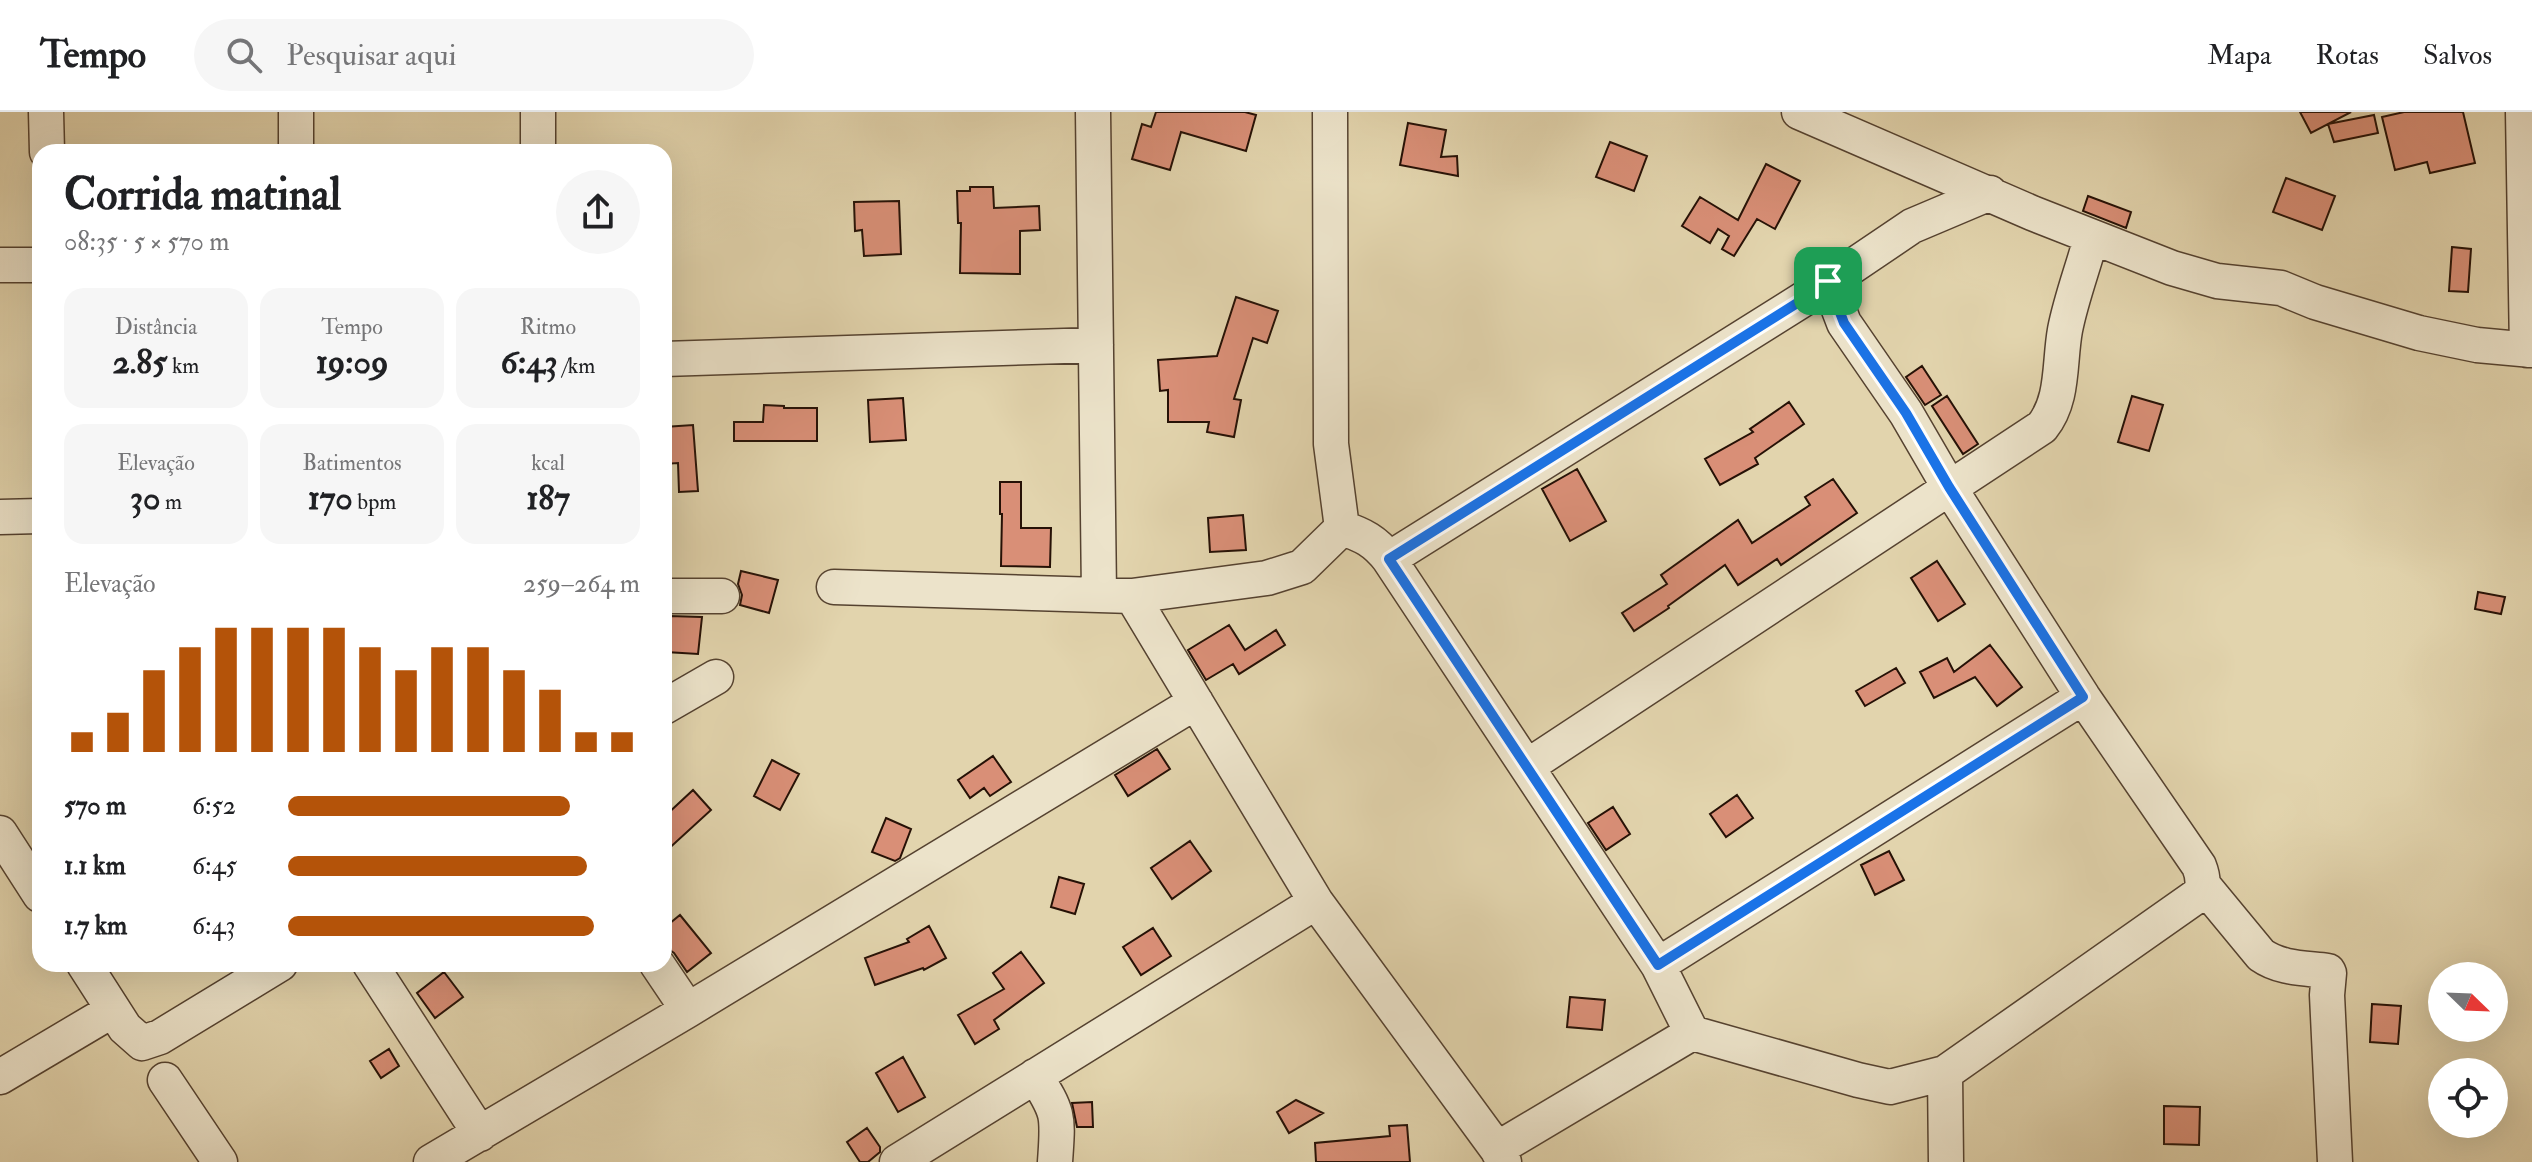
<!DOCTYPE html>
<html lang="pt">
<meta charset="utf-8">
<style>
body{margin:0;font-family:"IM FELL Double Pica",serif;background:#f6f6f6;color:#202124;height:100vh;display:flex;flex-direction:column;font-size:30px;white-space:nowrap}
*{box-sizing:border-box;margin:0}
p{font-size:26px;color:#757577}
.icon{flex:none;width:44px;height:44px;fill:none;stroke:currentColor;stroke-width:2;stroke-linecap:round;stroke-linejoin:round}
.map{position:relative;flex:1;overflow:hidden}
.drawer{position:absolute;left:32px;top:32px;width:640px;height:828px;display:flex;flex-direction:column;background:#fff;border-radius:24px;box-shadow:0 8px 32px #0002}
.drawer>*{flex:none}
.needle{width:52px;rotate:113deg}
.buttons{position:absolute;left:2428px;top:850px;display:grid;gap:16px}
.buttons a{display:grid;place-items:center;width:80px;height:80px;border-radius:50%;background:#fff;box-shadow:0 8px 32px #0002;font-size:40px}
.pin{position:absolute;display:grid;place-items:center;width:68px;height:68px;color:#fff;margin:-34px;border-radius:16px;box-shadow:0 4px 12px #0006}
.round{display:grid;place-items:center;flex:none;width:84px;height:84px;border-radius:42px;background:#f6f6f6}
.headline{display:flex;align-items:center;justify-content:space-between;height:136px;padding:0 32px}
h1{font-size:44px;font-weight:700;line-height:60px}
.figures{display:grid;grid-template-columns:repeat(3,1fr);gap:12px;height:136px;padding:8px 32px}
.figures div{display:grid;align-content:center;border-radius:20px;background:#f6f6f6;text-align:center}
.figures b{font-size:34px;font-weight:700}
.figures small{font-size:22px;font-weight:400}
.figures p{font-size:22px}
.chart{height:224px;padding:16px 32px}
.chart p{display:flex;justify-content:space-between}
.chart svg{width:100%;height:144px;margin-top:8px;stroke:#b45309;stroke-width:6}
ul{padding:0 32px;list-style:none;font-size:26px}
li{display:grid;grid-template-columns:128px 96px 1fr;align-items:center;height:60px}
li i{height:20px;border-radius:10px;background:#b45309}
header{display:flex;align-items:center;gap:48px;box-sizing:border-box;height:112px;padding:0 40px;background:#fff;border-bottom:2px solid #e0e0e0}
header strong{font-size:38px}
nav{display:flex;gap:44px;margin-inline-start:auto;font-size:28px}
.search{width:560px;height:72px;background:#f6f6f6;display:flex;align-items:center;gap:20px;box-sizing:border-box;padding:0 28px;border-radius:44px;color:#757577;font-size:30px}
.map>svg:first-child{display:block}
.building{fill:#d98f77;stroke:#261106;stroke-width:2}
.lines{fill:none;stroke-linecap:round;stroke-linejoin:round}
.minor-casing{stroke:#554230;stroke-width:37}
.minor{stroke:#ece3ca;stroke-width:34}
.route-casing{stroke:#fff;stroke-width:16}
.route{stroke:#1a73e8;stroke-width:10}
</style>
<header>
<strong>Tempo</strong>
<div class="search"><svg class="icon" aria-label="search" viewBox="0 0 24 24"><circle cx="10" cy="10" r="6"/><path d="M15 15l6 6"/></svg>Pesquisar aqui</div>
<nav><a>Mapa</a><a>Rotas</a><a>Salvos</a></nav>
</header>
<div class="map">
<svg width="2532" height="1050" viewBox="0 0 2532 1050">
<rect width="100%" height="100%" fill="#e2d4ad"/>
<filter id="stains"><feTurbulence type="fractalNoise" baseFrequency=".0025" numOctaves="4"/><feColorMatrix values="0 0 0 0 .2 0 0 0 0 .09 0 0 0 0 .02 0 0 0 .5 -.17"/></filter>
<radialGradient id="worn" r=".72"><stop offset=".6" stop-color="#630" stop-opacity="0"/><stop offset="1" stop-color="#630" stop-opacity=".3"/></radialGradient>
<!-- building -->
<path class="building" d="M1156,0H1245L1256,3L1246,39L1181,20L1170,58L1132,47L1142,12L1151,15Z
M2300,0H2351L2311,21Z
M2404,0H2463L2475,51L2430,61L2427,50L2395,58L2382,5Z
M2374,3L2378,21L2334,30L2328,12Z
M1408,11L1446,18L1441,45L1457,44L1458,64L1400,53Z
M1610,30L1647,44L1634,79L1596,65Z
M1766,52L1800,69L1775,117L1757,107L1734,144L1722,137L1729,124L1718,117L1710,131L1682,114L1700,85L1738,108Z
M2286,66L2335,84L2322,118L2273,100Z
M970,75H993L994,96L1039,94L1040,118L1020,119V162L960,161L961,111H958L957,79H970Z
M2088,84L2131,100L2126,116L2083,99Z
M899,89L901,142L864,144L862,118L855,119L854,90Z
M2452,135L2471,137L2468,180L2449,179Z
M1236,185L1278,199L1267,231L1253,226L1234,287L1241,288L1234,325L1207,320L1209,310H1168V278L1160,279L1158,248L1217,244Z
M1922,254L1941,283L1925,293L1906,265Z
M1947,284L1978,332L1963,342L1932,294Z
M2132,284L2163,293L2149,339L2118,330Z
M903,286L906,328L870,330L868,288Z
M1789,290L1804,312L1755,346L1758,352L1720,373L1705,347L1753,320L1750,317Z
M764,293L784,294V296H817V329H734V310H763Z
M693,313L698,379L679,380L678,351L664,352V315Z
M1577,357L1606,409L1570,429L1542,377Z
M1833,367L1857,401L1781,453L1777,447L1738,473L1725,453L1668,494L1669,496L1634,519L1622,501L1667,472L1661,463L1738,408L1752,431L1810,393L1805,385Z
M1000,370H1021V416H1051L1050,455L1001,454L1002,402H1000Z
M1243,403L1246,438L1210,440L1208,406Z
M1937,449L1965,492L1938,509L1911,466Z
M741,459L778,468L769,501L740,493L742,483L738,472Z
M2478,480L2505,485L2501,502L2475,497Z
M669,504L702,505L698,542L666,540Z
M1229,513L1245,538L1276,518L1285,533L1239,562L1233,552L1206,568L1188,538Z
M1990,533L2022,575L1997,594L1975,565L1934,586L1920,560L1947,546L1954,560Z
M1896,556L1905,571L1865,594L1856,579Z
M1157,637L1170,657L1128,684L1115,663Z
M993,644L1011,670L990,684L984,676L970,686L958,668Z
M772,648L799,662L780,698L754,684Z
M693,678L711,698L664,741V705Z
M1737,683L1753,706L1726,725L1710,702Z
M1613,695L1630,722L1606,738L1588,711Z
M886,706L911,717L900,746L895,749L872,740Z
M1190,729L1211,759L1172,787L1151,756Z
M1889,739L1904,768L1875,783L1861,753Z
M1059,765L1084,772L1075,802L1051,795Z
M680,803L711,841L687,860L674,841L664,834V816Z
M929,814L946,846L924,858L923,856L875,873L865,846L909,830L907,827Z
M1153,816L1171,844L1141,863L1123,835Z
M1021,840L1044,871L994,908L999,917L975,932L958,903L1004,877L993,861Z
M444,860L463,885L435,906L417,881Z
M1570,885L1605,888L1602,918L1567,915Z
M2372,892L2401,894L2398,932L2370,930Z
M389,937L399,954L381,966L370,949Z
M903,945L925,985L898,1000L876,961Z
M1296,988L1323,1001L1289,1021L1277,1000Z
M1092,990L1093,1015H1077L1072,991Z
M2164,994L2200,995L2199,1033L2164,1032Z
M1407,1013L1410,1050H1316L1315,1031L1390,1024L1389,1014Z
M867,1016L880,1035V1040L868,1050H860L847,1030Z"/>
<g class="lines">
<!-- minor casing -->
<g class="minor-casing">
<path id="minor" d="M46,0L47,40
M296,0V40
M1093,0L1099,482
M1330,0L1331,332L1342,416
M1799,0L2032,101L2172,156L2217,169L2281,176L2315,190L2419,221L2477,233L2532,238
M2523,0L2527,238
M538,40V0
M0,153H40
M664,247L1096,233
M0,405L40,404
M1342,416C1363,423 1375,429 1389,447L1810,183L1912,114L1990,81
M1389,447L1658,853L1692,921
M834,475L1132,484L1267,466L1302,455L1342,416
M664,484H722
M1132,484L1316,790L1497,1037L1504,1050
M664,595L716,565
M1528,654L2042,315C2064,288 2059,251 2065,218C2071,187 2083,156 2091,126
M0,721L40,783
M2204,774L2261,843C2281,857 2305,856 2328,859L2329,861L2327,883L2335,1050
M84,852L125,916L142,931L160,925L280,852
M370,852L480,1022
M657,852L688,898
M1658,853L2083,585
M1945,961L1946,1050
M1035,964C1060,1002 1058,1005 1055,1050
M0,965L113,898
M165,968L220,1050
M1497,1037L1692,921L1858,968L1890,975L1945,961L2201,781C2204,772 2203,764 2199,754L2083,585L1949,375L1906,301L1844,211L1828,169
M431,1050L688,898L1196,590
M897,1050L1316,790"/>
</g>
<!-- minor -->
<use href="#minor" class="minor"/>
</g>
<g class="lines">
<!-- route casing -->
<g class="route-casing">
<path id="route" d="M1828,169L1844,211L1906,301L1949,375L2083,585L1658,853L1389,447L1810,183Z"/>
</g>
<!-- route -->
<use href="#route" class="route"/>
</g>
<rect width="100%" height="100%" filter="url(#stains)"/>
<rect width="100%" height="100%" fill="url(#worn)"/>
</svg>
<div class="buttons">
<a><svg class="needle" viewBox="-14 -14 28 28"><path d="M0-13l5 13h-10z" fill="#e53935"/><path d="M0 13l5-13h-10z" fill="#757577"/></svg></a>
<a><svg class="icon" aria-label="locate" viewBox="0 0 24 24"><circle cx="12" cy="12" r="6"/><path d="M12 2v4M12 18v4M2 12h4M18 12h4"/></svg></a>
</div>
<div class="pin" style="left:1828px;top:169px;background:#1e9e55"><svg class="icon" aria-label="arrive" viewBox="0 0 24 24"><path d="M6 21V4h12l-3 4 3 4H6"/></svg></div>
<section class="drawer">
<div class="headline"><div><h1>Corrida matinal</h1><p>08:35 · 5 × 570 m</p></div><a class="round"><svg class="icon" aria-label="share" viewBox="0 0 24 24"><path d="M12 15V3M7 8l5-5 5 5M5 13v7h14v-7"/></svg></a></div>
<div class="figures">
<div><p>Distância</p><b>2.85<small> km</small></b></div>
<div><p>Tempo</p><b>19:09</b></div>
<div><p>Ritmo</p><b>6:43<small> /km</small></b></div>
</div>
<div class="figures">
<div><p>Elevação</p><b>30<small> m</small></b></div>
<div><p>Batimentos</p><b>170<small> bpm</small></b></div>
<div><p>kcal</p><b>187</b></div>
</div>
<div class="chart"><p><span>Elevação</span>259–264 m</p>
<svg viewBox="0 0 160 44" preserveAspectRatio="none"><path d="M5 44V38M15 44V32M25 44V19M35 44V12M45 44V6M55 44V6M65 44V6M75 44V6M85 44V12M95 44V19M105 44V12M115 44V12M125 44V19M135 44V25M145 44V38M155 44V38"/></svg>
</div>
<ul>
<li><b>570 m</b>6:52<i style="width:80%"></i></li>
<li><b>1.1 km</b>6:45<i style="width:85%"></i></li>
<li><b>1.7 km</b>6:43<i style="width:87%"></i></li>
</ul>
</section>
</div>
